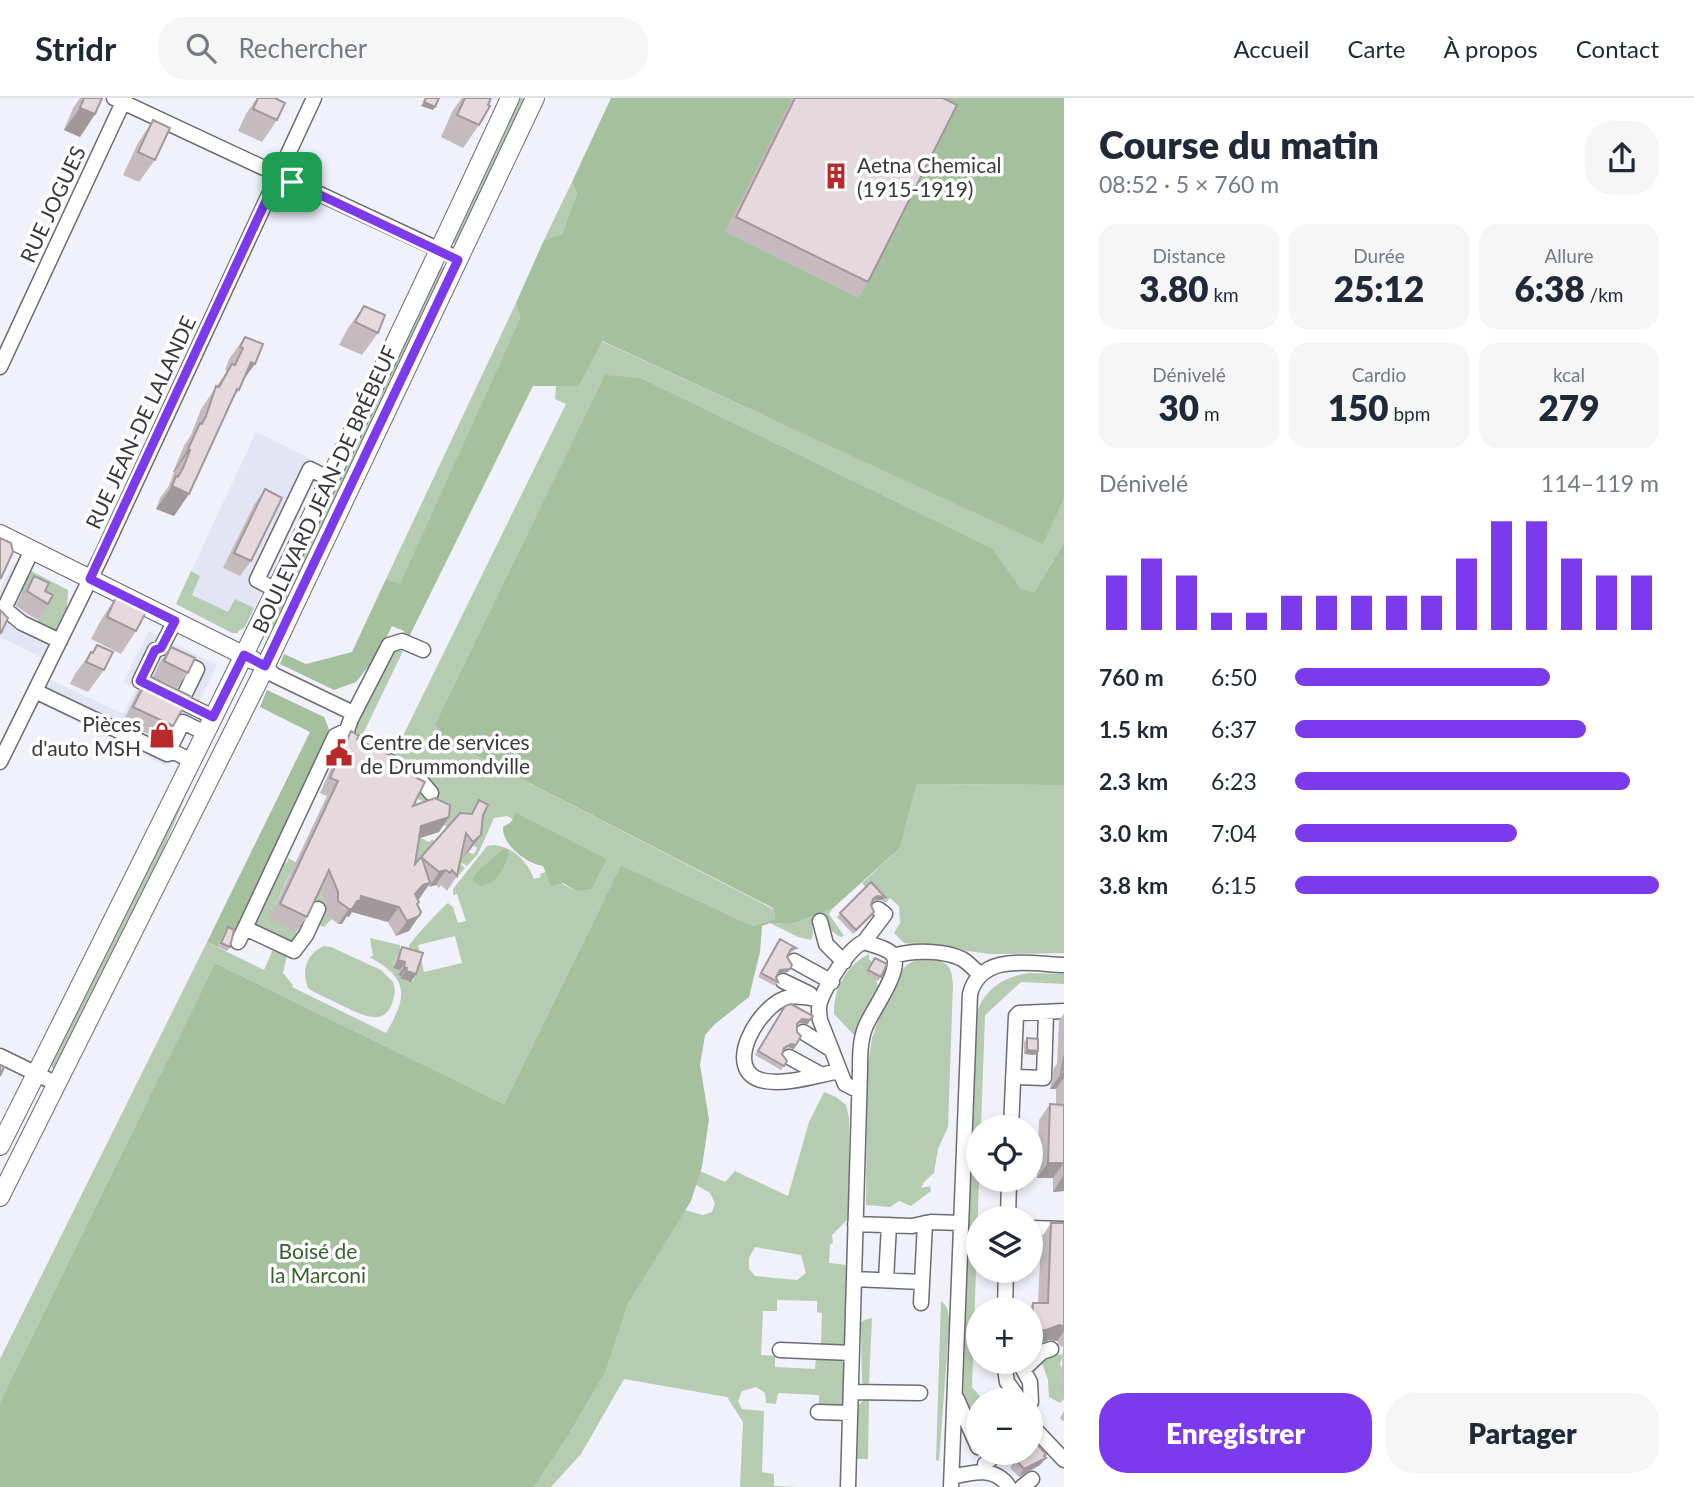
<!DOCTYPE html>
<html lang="fr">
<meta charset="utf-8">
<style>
body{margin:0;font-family:Lato,sans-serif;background:#f6f6f7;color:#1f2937;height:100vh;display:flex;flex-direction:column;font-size:26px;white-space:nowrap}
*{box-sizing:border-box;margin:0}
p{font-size:23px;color:#747a83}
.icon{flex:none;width:38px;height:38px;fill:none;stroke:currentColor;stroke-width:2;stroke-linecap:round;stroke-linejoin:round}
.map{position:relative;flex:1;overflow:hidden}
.drawer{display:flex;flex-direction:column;background:#fff;width:630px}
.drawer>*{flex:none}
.buttons{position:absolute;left:966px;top:1017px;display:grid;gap:14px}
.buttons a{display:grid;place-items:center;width:77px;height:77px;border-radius:50%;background:#fff;box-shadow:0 4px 10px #0003;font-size:35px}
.pin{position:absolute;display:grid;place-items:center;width:60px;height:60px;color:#fff;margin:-30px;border-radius:14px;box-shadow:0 4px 10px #0006}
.round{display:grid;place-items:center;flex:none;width:74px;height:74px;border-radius:28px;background:#f6f6f7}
.head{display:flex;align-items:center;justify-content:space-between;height:119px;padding:0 35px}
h1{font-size:38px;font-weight:800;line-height:52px}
.metrics{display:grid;grid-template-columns:repeat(3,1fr);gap:10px;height:119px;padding:7px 35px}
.metrics div{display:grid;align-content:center;border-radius:18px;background:#f6f6f7;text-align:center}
.metrics b{font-size:35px;font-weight:800}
.metrics small{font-size:19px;font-weight:400}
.metrics p{font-size:19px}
.chart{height:196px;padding:14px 35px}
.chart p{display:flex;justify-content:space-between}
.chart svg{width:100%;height:126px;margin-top:7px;stroke:#7c3aed;stroke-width:6}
.primary-button{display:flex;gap:14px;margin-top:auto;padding:14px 35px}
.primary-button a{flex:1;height:80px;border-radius:28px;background:#7c3aed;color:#fff;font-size:28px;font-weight:800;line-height:80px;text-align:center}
.primary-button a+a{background:#f6f6f7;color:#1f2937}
ul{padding:0 35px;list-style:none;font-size:23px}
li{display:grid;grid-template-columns:112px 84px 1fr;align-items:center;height:52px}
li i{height:18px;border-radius:9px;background:#7c3aed}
header{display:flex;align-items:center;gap:42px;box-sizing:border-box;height:98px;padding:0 35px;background:#fff;border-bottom:2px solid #e0e1e3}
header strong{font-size:33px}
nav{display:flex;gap:38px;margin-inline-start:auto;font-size:24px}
.search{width:490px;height:63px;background:#f6f6f7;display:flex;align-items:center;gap:18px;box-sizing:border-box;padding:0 24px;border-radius:28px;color:#747a83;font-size:26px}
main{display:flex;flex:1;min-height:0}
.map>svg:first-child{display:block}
.built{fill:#e3e4f4}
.green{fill:#b6ccb1;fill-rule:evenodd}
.forest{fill:#a4c09d}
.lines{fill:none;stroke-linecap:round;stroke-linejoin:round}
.minor-casing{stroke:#6c6c75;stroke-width:17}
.major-casing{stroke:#6c6c75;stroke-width:20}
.minor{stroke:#fff;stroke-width:14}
.major{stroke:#fff;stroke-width:18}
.wall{fill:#c5bbbe}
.shaded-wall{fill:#a0989b}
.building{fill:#e5d9dd;stroke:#a0989b;stroke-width:2}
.route-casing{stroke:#fff;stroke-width:14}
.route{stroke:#7c3aed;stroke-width:9}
.labels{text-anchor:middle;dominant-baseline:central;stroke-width:7;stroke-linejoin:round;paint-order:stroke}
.poi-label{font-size:21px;fill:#393a3d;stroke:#fff;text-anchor:start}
.street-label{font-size:21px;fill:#393a3d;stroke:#fff}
.park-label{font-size:21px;fill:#39602f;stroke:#fff}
</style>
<header>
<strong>Stridr</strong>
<div class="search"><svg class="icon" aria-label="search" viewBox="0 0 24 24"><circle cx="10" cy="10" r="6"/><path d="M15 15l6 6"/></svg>Rechercher</div>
<nav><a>Accueil</a><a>Carte</a><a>À propos</a><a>Contact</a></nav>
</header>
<main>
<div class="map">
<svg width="1064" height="1389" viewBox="0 0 1064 1389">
<rect width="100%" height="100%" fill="#f0f1fb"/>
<!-- built -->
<path class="built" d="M256,334L322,367L245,529L235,536L176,506Z
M14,465L68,492L67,509L42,560L0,539V492Z
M149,533L217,567L168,669L39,605L51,582L123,616L136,591L123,584Z"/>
<!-- green -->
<path class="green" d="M517,0H526L457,145H452Z
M572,84L577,95L562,136L544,142Z
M443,169L445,172L272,534L266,540L264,536L425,198L440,171Z
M516,205L520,220L400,487L386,481Z
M601,243L1043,445L1064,401V445L1034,494L1021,492L992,450L641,280L605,278L435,626L442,640L773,811L775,821L753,828L621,767L504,1006L215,865L0,1304V1261L207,844L264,872L274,849L287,857L283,875L293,887L292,889L386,935C408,898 409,880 369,859L373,858L370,840L400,847V856H397L393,869L400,872L399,876L401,878V880L413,883C417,871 407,861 409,848C410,844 443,808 448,805L453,809L458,825L466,823L457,796L453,797V791L487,748C508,743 528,763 534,781L541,779L540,776L546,774C563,785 571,797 592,791L607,761L516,716L513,721L507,718L494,720L478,756L467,768L462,765L460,766L465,770L456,780L417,766L408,758L411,743L421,740L429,744L432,741L436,745L474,756L477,750L450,730L409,711L413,703L421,707L422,703L395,690L424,681L428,672L394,656L566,306L555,301L556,288H579ZM455,838L462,865L424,874L418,847Z
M31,473L68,492L67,509L54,535L36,527L42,512L38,500L21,492Z
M191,473L200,478L192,497L228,514L235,501L254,510L245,529L238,533V535H232L176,506Z
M397,552L403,553L361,640L358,639L356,634L357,627L392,556Z
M917,686L1064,687V855L991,856L904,845L894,835L900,825L899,808L890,800L885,805L868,788L866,790L862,785L900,750Z
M182,701L184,702L154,773L57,970L53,971L50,966Z
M288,760L297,765C290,771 276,807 270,821L297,834L325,774L331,799L328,818L332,821L324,829L317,826L298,843L291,845L254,827L282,764L287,765Z
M833,810L829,816L844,838L840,839L832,833L825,820L819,816L812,822L813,836L811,842L798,839L770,825L791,826Z
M324,848L331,849L381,872L393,884L395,892C390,935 362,917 337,905C328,900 316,896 308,890C301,872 307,855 324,848Z
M869,856V861L872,864L878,889L854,937L834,916C833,891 847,867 869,856Z
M933,860C949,865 952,870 953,887L948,1029L938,1051L934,1075L924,1084L921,1090L930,1088L931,1093L911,1108L899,1103L890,1109L866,1107L867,972L872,940L880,917L903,871C911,861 921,861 933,860Z
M1029,875L1064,876V886L1021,884L985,917L981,1029H978L979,1082L972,1289L983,1302H978V1334L963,1298L975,921C982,893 1001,879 1029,875Z
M824,994L836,999L846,1007L849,1020V1114L847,1122L832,1137L833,1145L830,1146L829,1165L848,1167L847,1238L845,1246L839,1249L821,1248L822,1215L817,1214V1203L777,1202V1213H763L761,1257L775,1258V1269L815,1271L816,1260C823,1260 834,1259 840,1261C849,1266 847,1299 843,1307L835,1309L819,1308V1297L778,1295L776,1306L766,1305L765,1295L756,1289L742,1293L738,1303L742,1311L764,1313L762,1374L774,1376V1388L796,1389H740L743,1324L727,1299L624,1281L581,1356L551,1389H534L568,1338L606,1273L628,1206L685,1112L703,1117L712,1114L715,1105L710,1095L696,1087L700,1073L725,1084L735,1073L788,1098L809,1024ZM755,1149L801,1157L806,1175L797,1182L755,1178L749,1171V1160Z
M941,1203C950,1210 949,1219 949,1230L939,1363L936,1362Z
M872,1220L869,1285L866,1286L862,1285L861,1225L864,1222Z
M1049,1255L1063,1257L1060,1266L1062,1270L1061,1289L1064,1290V1301L1060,1305L1049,1299L1048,1282L1042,1265Z
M866,1299L869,1301L868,1361H857L858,1308Z"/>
<!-- forest -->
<path class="forest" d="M611,0H1064V401L1043,446L602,243L579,288H533L409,539L405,537L404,533L392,528L378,557L356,584L334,592L280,566L284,556L306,566L352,554L386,481L400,486L520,220L516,205L544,142L562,136L577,95L572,84Z
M605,277L641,280L992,450L1021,491L1034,494L1064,445V687L917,686L900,750L833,810L791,826L770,825L762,828L760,854L749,899L715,926L705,937L700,967L709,1021L702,1069L691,1103L628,1206L606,1273L568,1338L534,1389H0V1304L215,865L504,1006L621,767L753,828L775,821L773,810L442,640L435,626Z
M267,592L324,619L329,631L328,637L234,837L225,833L218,849L207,844L310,634L260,609Z
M516,715L607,761L592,791C578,795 575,793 563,785L551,788L543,768C527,765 502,748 503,729L511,724Z
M503,751L508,752C510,761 500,778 493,783C489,786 485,786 481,788L474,784L473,780L478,773Z"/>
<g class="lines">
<!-- minor casing -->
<g class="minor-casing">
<path id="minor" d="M114,0L459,161
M0,269L125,0
M32,452L5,509L6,512L22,525L60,543
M276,492L257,482L310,371L330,381
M175,523L161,550L155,552L140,583L213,619
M174,560L197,571L181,604
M265,568L274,577L353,615
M35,593L167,656
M348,638L347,632L351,621L389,547L402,543L423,552
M373,655L415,676L431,695
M192,663L174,654L167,656L183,624L205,635
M0,664L101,459L314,0
M318,811L306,837L294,853L245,830L335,638L347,632
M820,823L826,846L844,864
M238,844L245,830
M864,844L885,816L878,811
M894,858C912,852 944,852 962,861C969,865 974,871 979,876
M794,863L832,884
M783,883L810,896
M821,902C810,900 799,897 789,899C759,905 719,975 765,983C788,987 817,977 840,973
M803,934L832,952
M0,958L57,986
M789,959L820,976
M1013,979L1044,980L1046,914
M1011,1029L1016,918L1019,915L1064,913
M1008,1120L1009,1082
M855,1126L912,1128L931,1124L961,1125
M1031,1130L1064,1131
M854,1181L922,1184
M886,1182L889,1127
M921,1205L925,1125
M1005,1211L1006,1172
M780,1252L852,1255
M1004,1264L1007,1284L1020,1302
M1019,1264L1030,1284L1031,1304
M1024,1271L1042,1254L1051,1251
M851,1294L920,1295
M957,1301L978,1349
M818,1314L850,1315
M1031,1327L1064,1362
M985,1366L998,1354
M952,1379C973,1374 995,1368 1009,1389
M848,1389C852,1250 856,1111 860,972C860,958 860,943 865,930C871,913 903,873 893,857C888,850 872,847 864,844C849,849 825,889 820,904C818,910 819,915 820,922L845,986L859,993
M951,1389L970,896C981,854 1031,866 1064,867
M1022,1389L1032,1381"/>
</g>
<!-- major casing -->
<g class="major-casing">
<path id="major" d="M0,436L253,562
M0,1048C174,700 347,353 510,0
M0,1099L258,584L535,0"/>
</g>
<!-- minor -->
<use href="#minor" class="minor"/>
<!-- major -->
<use href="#major" class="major"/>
</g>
<!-- wall -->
<path class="wall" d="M80,0H102L95,16L80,39L64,32L73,10Z
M257,0H275L277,22L262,44L238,33L246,16Z
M462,0H491L479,27L463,50L441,39L453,12Z
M792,0H943L868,184L858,200L725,134Z
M153,22L155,62L139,84L123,77L138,45Z
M364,208L378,235L362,257L339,247L348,230Z
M245,239L244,281L239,292L230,305L189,396L174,418L156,411L160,400L169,388L174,374H173L184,348L191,337L201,311L227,273L225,272L229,261Z
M265,391L251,463L240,478L223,470L254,407Z
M34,478L45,493L48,506L38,522L16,508L23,493Z
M116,499L136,533L121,556L91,541L101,522Z
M97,547L104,572L88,594L70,586L75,576L91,554L92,555Z
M171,549L188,575L177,590L153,579L160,564Z
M149,578L173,628L163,643L123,624L138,593Z
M351,633L357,641L388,665L413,708L449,719L439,734L419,740L415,766L470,716L479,702L483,717L481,737L470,752L463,759L461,757L457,778L447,793L441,787L439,790L436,787L428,788L419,801H417V806L419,818L409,833L396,838L388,824L352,814L349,819L347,818L342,826H338L328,818L327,809L320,791L307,819L296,834L269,821L327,698L320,695L341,648Z
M871,784L885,799L882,802H875L872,804L871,807L872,818L853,836L837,819Z
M228,829L230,849L227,853L218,849Z
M777,844L796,850L793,853L789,855L787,859L788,874L778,875L776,879L778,884L775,888L758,879Z
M402,849L411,884L400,880L401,878L398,877L400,872L393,870L397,857Z
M875,860L881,879L878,883L865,876Z
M785,908L808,926L799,925L797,927L794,951L788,949L783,953L782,956L787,963L781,972L755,957Z
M1064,915V1106V1093L1053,1094V1080H1037L1039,1022L1050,1006H1056V991H1050L1054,970L1057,966L1059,923Z
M1027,940L1035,957L1024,956V944Z
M1051,1125H1064V1290H1061L1063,1249L1060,1248L1057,1243L1049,1242L1035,1248L1031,1247V1211H1029L1033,1205H1038L1041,1140Z
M1064,1313V1323H1063L1060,1320Z
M1021,1354H1031L1040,1367L1019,1379L1010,1370Z"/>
<!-- shaded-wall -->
<path class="shaded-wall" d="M424,4L435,9L433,12L421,8Z
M80,10L95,16L80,39L64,32Z
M251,264L255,266L239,288Z
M188,351L190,352L174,374H173Z
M172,388L189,396L174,418L156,411Z
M449,719L439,734L411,743L421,728Z
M481,737L470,752L463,759L473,744Z
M446,772L436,787L429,789L439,774Z
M430,785L419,801L412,803L415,796L423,787Z
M361,798L399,809L388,824L352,814L349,819L347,818L342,826H338L349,811Z
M877,798L885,799L882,802H875L871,805Z
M419,818L409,833L396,838L407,823Z
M398,862L405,864L400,872L393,870Z
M404,869L407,870L401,878L398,877Z
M790,871L788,874L777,876L780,872Z
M406,873L416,876L411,884L400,880Z
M802,921L810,922L808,926L799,925L795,930Z
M791,946L796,947L794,951L788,949L781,954L784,950Z
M1027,952L1038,953L1035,957L1024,956Z
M1061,976H1064V980L1056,991H1050Z
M1048,1065H1064L1053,1080H1037Z
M1064,1078V1093L1053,1094L1063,1078Z
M1059,1227L1064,1228V1233L1057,1243L1049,1242L1035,1248L1031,1247V1234L1032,1232Z
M1046,1356L1041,1362L1046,1360L1040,1367L1019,1379L1024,1371Z"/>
<!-- building -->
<path class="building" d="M84,0H102L95,16L80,10Z
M258,0H275L285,5L277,22L253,11Z
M426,0H439L435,9L424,4Z
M465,0H491L488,7L490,8L479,27L457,17Z
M795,0H943L957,7L868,184L736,119Z
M153,22L170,30L155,62L138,54Z
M364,208L385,217L378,235L355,224Z
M245,239L263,246L255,266L251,264L239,292L237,291L189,396L172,388L176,378L178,379L183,370L190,352L188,351L200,325L202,326L206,318L216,288L219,289L232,266L235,267L243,250L240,249Z
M265,391L282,400L251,463L234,455Z
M0,440L11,445L13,454L1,480L0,479Z
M34,478L49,485L45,493L53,497L48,506L27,493Z
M116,499L146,514L136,533L107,519Z
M0,512L8,520L1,535L0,534Z
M97,547L113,554L104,572L86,564L91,554L93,555Z
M171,549L195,560L188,575L164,563Z
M149,578L190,598L173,628L133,609Z
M351,633L359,638L357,641L392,658L388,665L425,684L413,708L435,700L450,707L449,719L421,728L415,766L460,715L472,716L479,702L488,707L483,717L481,737L473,744L466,735L457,778L452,772L450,775L446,772L439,774L422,760L430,785L423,787L415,796L419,804L417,806L421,814L419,818L407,823L399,809L361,798L360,803H357L352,811H349L338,803V794L329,772L307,819L280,806L338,683L330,680Z
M871,784L885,799L877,798L873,801L871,807L874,814L856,832L840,815Z
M228,829L234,832L230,849L221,845Z
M780,841L796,850L791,851L787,859L792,867L790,871L780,872L776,879L778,884L761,875Z
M402,849L423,855L416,876L406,873L407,870L404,869L405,864L398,862Z
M875,860L887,866L881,879L868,872Z
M791,906L813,918L810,922L802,921L797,926V934L801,938L796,947L791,946L784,950L782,956L787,963L784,968L758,953L785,908Z
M1027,940L1038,941V953L1027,952Z
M1064,958V976H1061Z
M0,967L4,969L0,978Z
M1050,1006L1064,1007V1078V1065H1048Z
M1051,1125H1064V1228L1059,1227L1046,1232H1032L1033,1205H1048Z
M1035,1344L1046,1356L1044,1358L1046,1360L1024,1371L1016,1362L1023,1354H1031V1345Z"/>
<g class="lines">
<!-- route casing -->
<g class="route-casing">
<path id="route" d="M278,77L458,162L265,568L244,557L213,619L140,583L155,552L161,550L175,523L90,481Z"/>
</g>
<!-- route -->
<use href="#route" class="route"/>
</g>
<!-- icons -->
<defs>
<g id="building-bare" transform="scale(2.1)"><path d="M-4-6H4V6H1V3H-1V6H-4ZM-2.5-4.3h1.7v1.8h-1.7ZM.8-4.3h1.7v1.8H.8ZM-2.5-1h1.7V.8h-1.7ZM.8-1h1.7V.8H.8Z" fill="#b8292a" stroke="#fff" stroke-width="2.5" paint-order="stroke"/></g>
<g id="shop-bare" transform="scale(2.1)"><path d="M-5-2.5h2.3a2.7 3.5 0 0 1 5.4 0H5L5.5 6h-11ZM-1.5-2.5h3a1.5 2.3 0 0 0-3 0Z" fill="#b8292a" stroke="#fff" stroke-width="2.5" paint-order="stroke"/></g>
<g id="civic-bare" transform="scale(2.1)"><path d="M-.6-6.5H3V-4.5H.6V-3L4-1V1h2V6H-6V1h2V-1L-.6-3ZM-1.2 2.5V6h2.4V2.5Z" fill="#b8292a" stroke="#fff" stroke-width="2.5" paint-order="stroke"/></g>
</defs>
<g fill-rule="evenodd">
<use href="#building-bare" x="836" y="78"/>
<use href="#shop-bare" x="162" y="637"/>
<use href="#civic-bare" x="339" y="655"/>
</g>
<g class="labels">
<!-- poi labels -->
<g class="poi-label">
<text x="857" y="66">Aetna Chemical<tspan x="857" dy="24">(1915-1919)</tspan></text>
<text x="141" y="625" text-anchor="end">Pièces<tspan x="141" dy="24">d'auto MSH</tspan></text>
<text x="360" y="643">Centre de services<tspan x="360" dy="24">de Drummondville</tspan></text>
</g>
<!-- street labels -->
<g class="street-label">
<text transform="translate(52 106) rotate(-65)">RUE JOGUES</text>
<text transform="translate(140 324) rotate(-65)">RUE JEAN-DE LALANDE</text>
<text transform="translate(324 391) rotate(-65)">BOULEVARD JEAN-DE BRÉBEUF</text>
</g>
<!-- park labels -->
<g class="park-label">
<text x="318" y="1152">Boisé de<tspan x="318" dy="24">la Marconi</tspan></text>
</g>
</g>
</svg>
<div class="buttons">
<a><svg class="icon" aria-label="locate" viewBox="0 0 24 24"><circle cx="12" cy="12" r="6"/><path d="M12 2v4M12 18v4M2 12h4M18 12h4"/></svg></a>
<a><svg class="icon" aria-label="layers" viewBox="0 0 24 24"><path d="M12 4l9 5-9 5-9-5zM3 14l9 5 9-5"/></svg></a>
<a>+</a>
<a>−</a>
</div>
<div class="pin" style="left:292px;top:84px;background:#1e9e55"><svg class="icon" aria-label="arrive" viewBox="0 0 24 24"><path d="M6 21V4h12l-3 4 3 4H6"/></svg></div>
</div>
<section class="drawer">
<div class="head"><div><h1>Course du matin</h1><p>08:52 · 5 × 760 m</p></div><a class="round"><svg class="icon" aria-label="share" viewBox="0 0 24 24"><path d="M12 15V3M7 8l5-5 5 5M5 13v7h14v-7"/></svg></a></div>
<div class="metrics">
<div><p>Distance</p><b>3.80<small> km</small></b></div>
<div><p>Durée</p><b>25:12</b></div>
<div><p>Allure</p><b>6:38<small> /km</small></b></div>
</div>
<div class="metrics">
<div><p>Dénivelé</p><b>30<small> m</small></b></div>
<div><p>Cardio</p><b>150<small> bpm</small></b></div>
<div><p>kcal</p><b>279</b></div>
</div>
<div class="chart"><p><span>Dénivelé</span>114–119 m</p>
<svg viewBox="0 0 160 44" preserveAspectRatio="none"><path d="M5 44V25M15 44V19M25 44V25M35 44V38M45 44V38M55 44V32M65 44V32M75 44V32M85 44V32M95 44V32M105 44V19M115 44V6M125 44V6M135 44V19M145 44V25M155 44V25"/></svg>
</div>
<ul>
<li><b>760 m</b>6:50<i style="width:70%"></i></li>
<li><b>1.5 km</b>6:37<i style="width:80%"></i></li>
<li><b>2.3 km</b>6:23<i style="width:92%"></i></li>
<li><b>3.0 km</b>7:04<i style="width:61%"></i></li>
<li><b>3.8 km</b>6:15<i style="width:100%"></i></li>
</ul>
<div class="primary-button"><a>Enregistrer</a><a>Partager</a></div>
</section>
</main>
